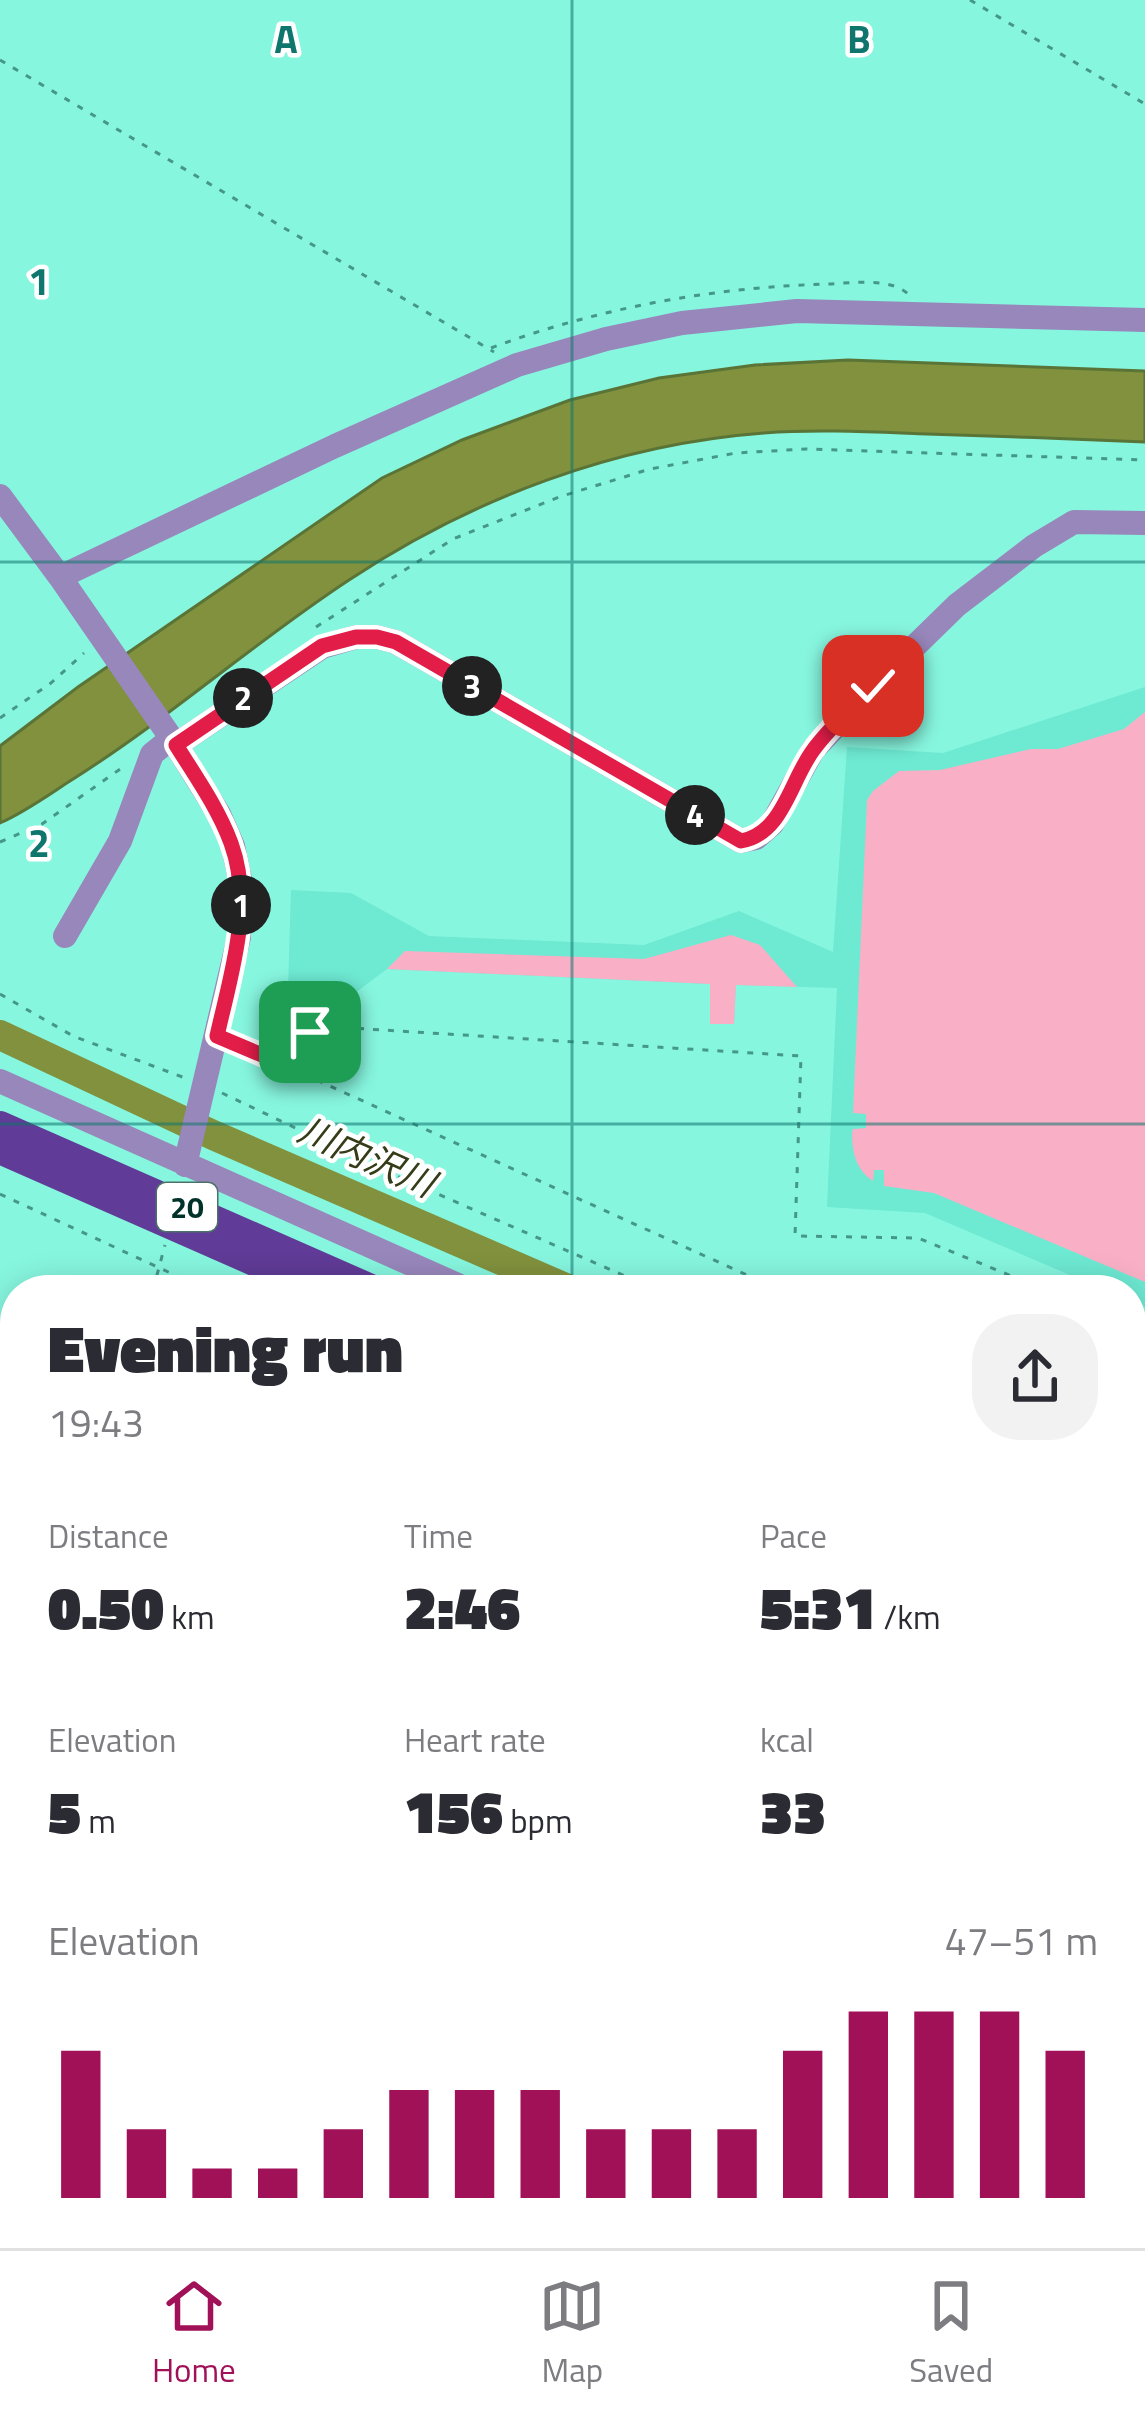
<!DOCTYPE html>
<meta charset="utf-8">
<style>
body{margin:0;font-family:"Titillium Web","Noto Sans JP",sans-serif;background:#f2f2f3;color:#2b2b33;height:100vh;display:flex;flex-direction:column;font-size:45px;white-space:nowrap}
*{box-sizing:border-box;margin:0}
p{font-size:39px;color:#7c7c81}
.icon{flex:none;width:66px;height:66px;fill:none;stroke:currentColor;stroke-width:2;stroke-linecap:round;stroke-linejoin:round}
.map{position:relative;flex:1;overflow:hidden}
.drawer{position:absolute;left:0px;top:1275px;width:1146px;height:975px;display:flex;flex-direction:column;background:#fff;border-radius:48px 48px 0 0;box-shadow:0 6px 30px #0003}
.drawer>*{flex:none}
.pin{position:absolute;display:grid;place-items:center;width:102px;height:102px;color:#fff;margin:-51px;border-radius:24px;box-shadow:0 6px 18px #0006}
.km{position:absolute;width:60px;height:60px;margin:-30px;border-radius:50%;background:#222;color:#fff;font-size:33px;line-height:60px;text-align:center}
.round{display:grid;place-items:center;flex:none;width:126px;height:126px;border-radius:48px;background:#f2f2f3}
.overview{display:flex;align-items:center;justify-content:space-between;height:204px;padding:0 48px}
h1{font-size:66px;font-weight:800;line-height:90px}
.metrics{display:grid;grid-template-columns:repeat(3,1fr);gap:18px;height:204px;padding:12px 48px}
.metrics div{display:grid;align-content:center}
.metrics b{font-size:60px;font-weight:800}
.metrics small{font-size:33px;font-weight:400}
.metrics p{font-size:33px}
.chart{height:336px;padding:24px 48px}
.chart p{display:flex;justify-content:space-between}
.chart svg{width:100%;height:216px;margin-top:12px;stroke:#a11158;stroke-width:6}
.tabs{display:flex;justify-content:space-around;align-items:center;height:168px;border-top:3px solid #e1e1e2;background:#fff;font-size:33px;color:#7c7c81}
.tabs a{display:grid;justify-items:center;gap:6px}
.tabs .selected{color:#a11158}
.map>svg:first-child{display:block}
.built{fill:#6ee9d2}
.green{fill:#f9b0c6}
.water{fill:#81913d;stroke:#5a7437;stroke-width:3}
.lines{fill:none;stroke-linecap:round;stroke-linejoin:round}
.stream{stroke:#5a7437;stroke-width:4.5}
.river{stroke:#81913d;stroke-width:30}
.building{fill:#66dac4;stroke:#42b5a0;stroke-width:3}
.path{stroke:#459787;stroke-width:3;stroke-dasharray:6 9;stroke-linecap:butt}
.minor{stroke:#9887bb;stroke-width:24}
.major{stroke:#603b97;stroke-width:30}
.route-casing{stroke:#fff;stroke-width:24}
.route{stroke:#e11d48;stroke-width:15}
.grid{fill:none;stroke:#0f766e;stroke-width:3;stroke-opacity:0.55}
.labels{text-anchor:middle;dominant-baseline:central;stroke-width:9;stroke-linejoin:round;paint-order:stroke}
.shield{fill:#fff;stroke:#4c706a;stroke-width:3}
.shield-label{font-size:30px;font-weight:bold;fill:#00322a}
.water-label{font-size:36px;font-style:italic;fill:#353c18;stroke:#fff}
.grid-label{font-size:39px;text-anchor:middle;font-weight:bold;fill:#0f766e;stroke:#fff;stroke-width:9;stroke-linejoin:round;paint-order:stroke}
</style>
<div class="map">
<svg width="1145" height="2248" viewBox="0 0 1145 2248">
<rect width="100%" height="100%" fill="#87f6df"/>
<!-- built -->
<path class="built" d="M1145,687V1307L1131,1301V1290H1105L925,1213L827,1207L837,988L736,985L734,1024H710V984L387,969L355,993L288,989L291,890L351,893L429,936L644,945L739,911L833,952L847,747L943,753Z"/>
<!-- green -->
<path class="green" d="M1145,712V1282L934,1193L884,1186V1170H874L873,1181C856,1170 852,1152 852,1133L853,1129L866,1128V1114L853,1113L867,800L873,791L899,771L940,770L1031,749H1058L1124,729Z
M731,935L760,945L797,987L736,985L734,1024H710V984L387,969L405,951L644,959Z"/>
<!-- water -->
<path class="water" d="M848,360L1145,371V442C1072,439 1000,436 927,434C873,432 818,429 764,433C616,444 473,498 349,580C253,643 167,720 70,781C47,796 25,812 0,823V746L78,687L382,478L462,440L570,400L659,378L755,365Z"/>
<g class="lines">
<!-- stream -->
<path class="stream" d="M1131,1852L1145,1862"/>
<!-- river -->
<path class="river" d="M0,1035L213,1135L570,1290
M1131,1573L1145,1587"/>
</g>
<!-- building -->
<path class="building" d="M573,2235H662L661,2248H604L572,2239Z"/>
<g class="lines">
<!-- path -->
<path class="path" d="M970,0L1145,104
M0,60L494,352
M491,348C598,308 714,287 828,284C851,283 890,277 908,294
M316,627L453,539L559,497L650,469L736,453L806,449L1145,460
M0,718L51,683L84,653
M0,842L42,824L123,767
M0,994L73,1036L185,1078
M235,1043L780,1290
M299,1062L349,1068
M295,1069L310,1032L318,1026L801,1056L795,1236L918,1238L1046,1290
M222,1093L392,1174L657,1290
M0,1194L207,1290
M153,1290L165,1245
M1131,1325L1145,1330
M1131,1448L1136,1450L1145,1432
M1131,1539L1145,1552
M0,1843L15,1789
M0,1904L15,1908
M1131,2217L1145,2221"/>
<!-- minor -->
<path class="minor" d="M0,496L60,577L176,745L219,814L233,846L241,884L239,937L185,1165
M60,577L335,446L517,365L606,339L682,323L797,311L1145,320
M176,745L322,647L356,637H377L396,642L741,841L756,838L772,824L813,750L873,687L957,605L1034,546L1074,522L1145,523
M65,936L120,841L152,754L172,738
M0,1081L469,1290
M707,2248L711,2235"/>
<!-- major -->
<path class="major" d="M0,1126L373,1290
M0,1149L320,1290
M1131,1776L1145,1786
M1131,1802L1145,1812"/>
</g>
<g class="lines">
<!-- route casing -->
<g class="route-casing">
<path id="route" d="M310,1032L295,1069L217,1036C231,973 254,906 231,843C218,808 196,777 176,745L322,646L356,637H377L396,642L741,841C784,833 790,780 814,749C831,726 853,707 873,686"/>
</g>
<!-- route -->
<use href="#route" class="route"/>
</g>
<!-- grid -->
<path class="grid" d="M572,0V1290M0,562H1145M0,1124H1145M0,1686H15M1131,1686H1145M572,2235V2248"/>
<g class="labels">
<!-- shield labels -->
<rect class="shield" x="157" y="1183" width="60" height="48" rx="9"/>
<g class="shield-label">
<text x="187" y="1207">20</text>
</g>
<!-- water labels -->
<g class="water-label">
<text transform="translate(367 1156) rotate(24)">川内沢川</text>
</g>
</g>
<g class="grid-label">
<text x="286" y="53">A</text>
<text x="859" y="53">B</text>
<text x="39" y="295">1</text>
<text x="39" y="857">2</text>
</g>
</svg>
<div class="pin" style="left:310px;top:1032px;background:#1e9e55"><svg class="icon" aria-label="arrive" viewBox="0 0 24 24"><path d="M6 21V4h12l-3 4 3 4H6"/></svg></div>
<div class="pin" style="left:873px;top:686px;background:#d93025"><svg class="icon" aria-label="check" viewBox="0 0 24 24"><path d="M5 12l5 5 9-10"/></svg></div>
<b class="km" style="left:241px;top:905px">1</b>
<b class="km" style="left:243px;top:698px">2</b>
<b class="km" style="left:472px;top:686px">3</b>
<b class="km" style="left:695px;top:815px">4</b>
<section class="drawer">
<div class="overview"><div><h1>Evening run</h1><p>19:43</p></div><a class="round"><svg class="icon" aria-label="share" viewBox="0 0 24 24"><path d="M12 15V3M7 8l5-5 5 5M5 13v7h14v-7"/></svg></a></div>
<div class="metrics">
<div><p>Distance</p><b>0.50<small> km</small></b></div>
<div><p>Time</p><b>2:46</b></div>
<div><p>Pace</p><b>5:31<small> /km</small></b></div>
</div>
<div class="metrics">
<div><p>Elevation</p><b>5<small> m</small></b></div>
<div><p>Heart rate</p><b>156<small> bpm</small></b></div>
<div><p>kcal</p><b>33</b></div>
</div>
<div class="chart"><p><span>Elevation</span>47–51 m</p>
<svg viewBox="0 0 160 44" preserveAspectRatio="none"><path d="M5 44V14M15 44V30M25 44V38M35 44V38M45 44V30M55 44V22M65 44V22M75 44V22M85 44V30M95 44V30M105 44V30M115 44V14M125 44V6M135 44V6M145 44V6M155 44V14"/></svg>
</div>
</section>
</div>
<nav class="tabs">
<a class="selected"><svg class="icon" aria-label="home" viewBox="0 0 24 24"><path d="M3 11l9-7 9 7M6 9v11h12V9"/></svg>Home</a>
<a><svg class="icon" aria-label="map" viewBox="0 0 24 24"><path d="M3 6l6-2 6 2 6-2v14l-6 2-6-2-6 2zM9 4v14M15 6v14"/></svg>Map</a>
<a><svg class="icon" aria-label="saved" viewBox="0 0 24 24"><path d="M7 4h10v16l-5-4-5 4z"/></svg>Saved</a>
</nav>
